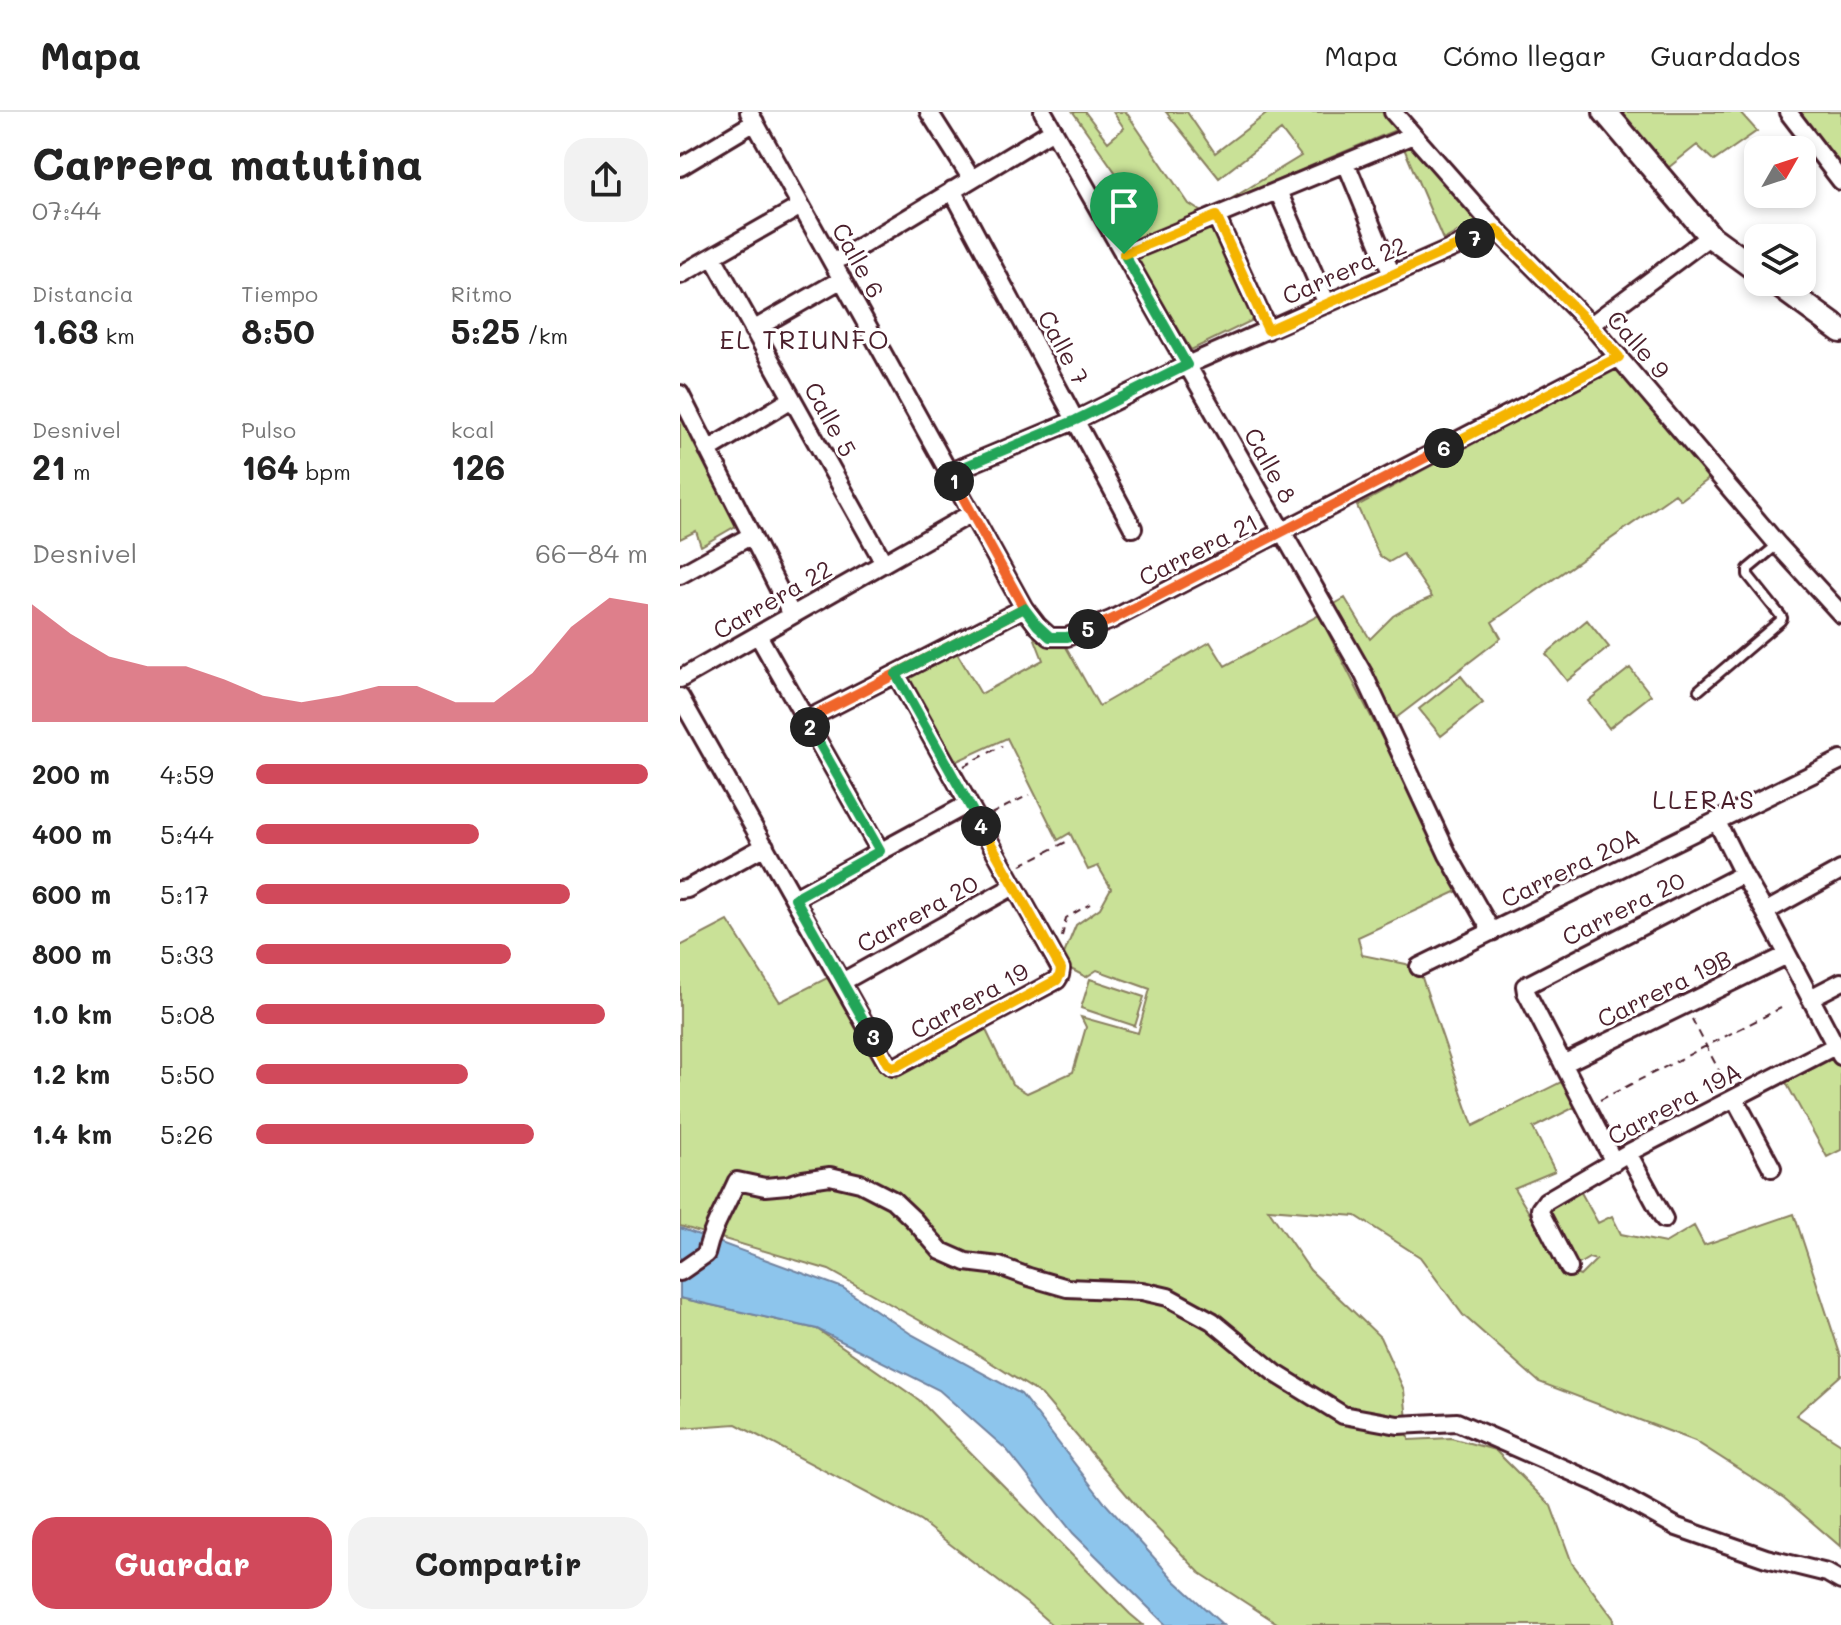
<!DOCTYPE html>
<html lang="es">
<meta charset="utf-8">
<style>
body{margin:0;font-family:Mali,sans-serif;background:#f2f2f2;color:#222;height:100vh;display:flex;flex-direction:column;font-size:30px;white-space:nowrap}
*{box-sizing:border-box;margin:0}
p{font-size:26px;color:#767676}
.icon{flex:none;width:44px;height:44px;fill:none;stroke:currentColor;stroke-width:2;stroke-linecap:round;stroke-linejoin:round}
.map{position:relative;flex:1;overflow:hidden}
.drawer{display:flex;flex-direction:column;background:#fff;width:680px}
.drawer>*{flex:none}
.needle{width:52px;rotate:51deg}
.buttons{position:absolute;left:1064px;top:24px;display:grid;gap:16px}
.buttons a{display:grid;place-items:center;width:72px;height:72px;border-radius:16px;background:#fff;box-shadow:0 4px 12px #0003;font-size:40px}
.pin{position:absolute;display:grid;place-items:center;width:68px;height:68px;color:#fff;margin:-82px -34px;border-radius:50% 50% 50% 0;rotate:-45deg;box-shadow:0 0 8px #0007}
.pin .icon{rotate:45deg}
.km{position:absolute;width:40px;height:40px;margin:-20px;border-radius:50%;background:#222;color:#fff;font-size:22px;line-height:40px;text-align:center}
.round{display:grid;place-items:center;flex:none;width:84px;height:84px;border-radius:24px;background:#f2f2f2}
.overview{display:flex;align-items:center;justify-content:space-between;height:136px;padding:0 32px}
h1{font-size:44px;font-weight:800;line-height:60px}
.metrics{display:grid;grid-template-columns:repeat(3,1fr);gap:12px;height:136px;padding:8px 32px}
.metrics div{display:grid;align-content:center}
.metrics b{font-size:34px;font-weight:800}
.metrics small{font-size:22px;font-weight:400}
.metrics p{font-size:22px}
.chart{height:224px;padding:16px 32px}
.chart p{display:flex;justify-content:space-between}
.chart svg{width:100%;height:144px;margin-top:8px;fill:#d1495b;opacity:.7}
.primary-button{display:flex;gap:16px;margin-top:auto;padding:16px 32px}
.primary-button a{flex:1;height:92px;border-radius:24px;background:#d1495b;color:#fff;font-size:32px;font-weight:800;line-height:92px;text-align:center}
.primary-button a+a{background:#f2f2f2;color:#222}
ul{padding:0 32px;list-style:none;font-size:26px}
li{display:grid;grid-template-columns:128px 96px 1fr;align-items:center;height:60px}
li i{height:20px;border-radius:10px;background:#d1495b}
header{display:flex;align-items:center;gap:48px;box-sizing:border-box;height:112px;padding:0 40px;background:#fff;border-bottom:2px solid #e0e0e0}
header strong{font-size:38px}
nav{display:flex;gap:44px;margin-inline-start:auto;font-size:28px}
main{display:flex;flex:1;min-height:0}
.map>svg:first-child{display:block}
.green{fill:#c9e197;stroke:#8a8061;stroke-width:2}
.water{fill:#8dc5ec;stroke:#72839f;stroke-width:2}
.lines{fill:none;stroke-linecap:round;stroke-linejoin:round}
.lane-casing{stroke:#4a1f2b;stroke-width:14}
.street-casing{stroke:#4a1f2b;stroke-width:22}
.secondary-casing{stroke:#4a1f2b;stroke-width:28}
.path{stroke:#4a1f2b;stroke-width:2;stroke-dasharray:8 6;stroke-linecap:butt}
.lane{stroke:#fff;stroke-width:8}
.street{stroke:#fff;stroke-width:16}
.secondary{stroke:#fff;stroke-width:22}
.split-1-casing{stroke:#fff;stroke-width:16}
.split-2-casing{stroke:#fff;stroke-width:16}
.split-3-casing{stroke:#fff;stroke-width:16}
.split-4-casing{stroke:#fff;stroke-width:16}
.split-5-casing{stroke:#fff;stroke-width:16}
.split-6-casing{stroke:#fff;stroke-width:16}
.split-7-casing{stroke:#fff;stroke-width:16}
.split-8-casing{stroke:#fff;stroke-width:16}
.split-1{stroke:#22a559;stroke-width:10}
.split-2{stroke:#f0652b;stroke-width:10}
.split-3{stroke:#22a559;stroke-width:10}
.split-4{stroke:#f5b400;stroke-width:10}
.split-5{stroke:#22a559;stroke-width:10}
.split-6{stroke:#f0652b;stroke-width:10}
.split-7{stroke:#f5b400;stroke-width:10}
.split-8{stroke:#f5b400;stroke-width:10}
.labels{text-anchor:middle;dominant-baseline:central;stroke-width:6;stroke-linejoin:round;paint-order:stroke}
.street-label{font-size:24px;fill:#4a1f2b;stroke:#fff}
.neighbourhood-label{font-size:26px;letter-spacing:2px;fill:#4a1f2b;stroke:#fff}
</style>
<header>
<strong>Mapa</strong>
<nav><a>Mapa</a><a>Cómo llegar</a><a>Guardados</a></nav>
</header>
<main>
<section class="drawer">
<div class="overview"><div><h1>Carrera matutina</h1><p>07:44</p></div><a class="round"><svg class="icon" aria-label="share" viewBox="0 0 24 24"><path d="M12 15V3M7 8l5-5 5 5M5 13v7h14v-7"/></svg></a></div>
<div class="metrics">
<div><p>Distancia</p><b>1.63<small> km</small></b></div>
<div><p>Tiempo</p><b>8:50</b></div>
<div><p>Ritmo</p><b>5:25<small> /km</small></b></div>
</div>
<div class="metrics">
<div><p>Desnivel</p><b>21<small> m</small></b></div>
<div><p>Pulso</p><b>164<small> bpm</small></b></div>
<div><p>kcal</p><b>126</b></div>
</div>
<div class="chart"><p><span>Desnivel</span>66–84 m</p>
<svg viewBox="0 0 160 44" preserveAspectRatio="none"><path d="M0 44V8L10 17L20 24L30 27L40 27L50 31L60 36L70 38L80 36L90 33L100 33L110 38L120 38L130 29L140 15L150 6L160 8V44z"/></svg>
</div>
<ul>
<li><b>200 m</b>4:59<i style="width:100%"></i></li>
<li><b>400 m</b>5:44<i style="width:57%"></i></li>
<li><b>600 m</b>5:17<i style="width:80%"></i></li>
<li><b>800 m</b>5:33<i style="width:65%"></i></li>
<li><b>1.0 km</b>5:08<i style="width:89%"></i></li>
<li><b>1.2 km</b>5:50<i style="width:54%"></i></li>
<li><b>1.4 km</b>5:26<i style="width:71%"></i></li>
</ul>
<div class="primary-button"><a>Guardar</a><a>Compartir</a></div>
</section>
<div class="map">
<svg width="1161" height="1513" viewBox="0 0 1161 1513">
<rect width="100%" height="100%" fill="#fff"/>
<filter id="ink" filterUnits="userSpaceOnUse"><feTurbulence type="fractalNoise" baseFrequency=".0125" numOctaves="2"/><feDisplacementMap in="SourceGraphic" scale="16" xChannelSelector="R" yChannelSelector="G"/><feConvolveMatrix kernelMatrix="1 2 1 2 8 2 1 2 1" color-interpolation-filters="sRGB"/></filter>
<g filter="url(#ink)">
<!-- green -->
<path class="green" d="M393,0H405L428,30L444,16L433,0H446L509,92L523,101L444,133L419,78L440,67Z
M486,0H507L535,41L589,0H702L718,17L546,90L621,44L601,18L539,66Z
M933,0H1060L1077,19L1034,49L1017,33L988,56L958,28Z
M1117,0H1161V53Z
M732,33L797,109L763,128L723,34Z
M529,113L577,206L511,238L454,143Z
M936,253L1030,366L1001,388L995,382L812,510L821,526L716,606L651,494L665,486L690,527L713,504L727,496L752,485L723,442L709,450L699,443L677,394Z
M0,292L59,412L21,434L16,419L0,427Z
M639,503L780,778L678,825L682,843L726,852L740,860L793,1014L883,969L895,995L853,1016L875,1059L834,1076L883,1157L900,1164L916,1148L909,1146L892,1156L863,1098L898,1075L918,1111L932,1104L941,1122L985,1131L1014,1114L1024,1133L1114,1102L1161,1245V1263L1116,1303L1161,1332V1435L1104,1386L1015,1329L859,1270L783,1203L740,1145L676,1104L588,1097L630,1158L700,1225L724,1278L729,1328L771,1326L815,1338L871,1394L892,1451L934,1507L933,1513H600L520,1461L464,1403L362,1283L280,1231L149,1158L0,1114V834L48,809L100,890L149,865L201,955L216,966L305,916L332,972L347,981L393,960L406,915L401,905L458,921L470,877L417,858L406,865L385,854L384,842L396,813L420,796L431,776L418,754L408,758L390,721L378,728L327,626L275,650L228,567L277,541L301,582L363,548L353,522L367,532L386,535L419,594L530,530L545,554Z
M907,508L929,535L887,569L866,542Z
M950,556L971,583L929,616L908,589Z
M781,564L803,591L761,624L739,597Z
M410,867L464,885L455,914L401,896Z
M1153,942L1161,956V1038L1147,1045L1104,967Z
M0,1186L137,1217L239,1288L450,1502L463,1513H372L348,1492L240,1409L56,1312L0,1316Z"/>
<!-- water -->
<path class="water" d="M0,1116L163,1176L231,1222L341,1282L424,1390L495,1469L543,1513H486L393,1421L327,1338L259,1278L137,1217L0,1186Z"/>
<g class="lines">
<!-- lane casing -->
<g class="lane-casing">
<path id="lane" d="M1019,578L1100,509L1102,506L1100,503L1068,463V457L1097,433"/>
</g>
<!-- street casing -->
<g class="street-casing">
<path id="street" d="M69,0L344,496L357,513L370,525H387L431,508L939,245
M249,0L291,66
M363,0L684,563L768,743L812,820
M713,0L816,117L911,213L1098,433L1161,502
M1108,0L1161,69
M666,51L712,163
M0,55L75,10
M272,78L453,416
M598,79L647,192
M536,104L588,218
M444,142L733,23
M33,145L204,451
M153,151L373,18
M0,163L121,94
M911,213L1030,124
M73,218L162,167
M0,282L112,503
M28,338L112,287
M269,361L396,308L507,253L816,117
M0,463L72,423
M78,523L200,739
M0,567L292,401
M0,585L207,951L212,955L217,954L377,868L380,863L381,857L216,562
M126,608L344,496
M1037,710L1063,762L1085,800L1161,944
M0,778L7,777L85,734
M115,786L288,692
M1085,800L1161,758
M739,855L1161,648
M162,870L334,774
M1130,886L1161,870
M883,952L1107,843
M1055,987L1092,1056
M948,1041L984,1107
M934,1050L846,880L845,874L1063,762
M889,1156L861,1102L860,1097L866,1089L948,1041L1155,934
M0,1160L26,1142C32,1115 46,1094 57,1069L85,1075L107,1073L123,1068L150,1064L180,1071L213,1088L233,1107L261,1139L286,1150L319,1154L349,1165L387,1176L462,1179L488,1185L532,1209L595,1261L663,1303L718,1313L777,1310L919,1372L997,1415L1086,1446L1147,1461L1161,1469"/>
</g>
<!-- secondary casing -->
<g class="secondary-casing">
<path id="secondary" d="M925,0L1030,124L1078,159
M1094,170L1161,219"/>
</g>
<!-- path -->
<path class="path" d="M284,654L322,634
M311,702L349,683
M341,753L386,730
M382,825L386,806L410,792
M1012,907L1046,972
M920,988L1101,896"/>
<!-- lane -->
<use href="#lane" class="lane"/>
<!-- street -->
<use href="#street" class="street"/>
<!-- secondary -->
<use href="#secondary" class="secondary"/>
</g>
</g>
<g class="lines" filter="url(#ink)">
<!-- split-1 casing -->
<g class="split-1-casing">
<path id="split-1" d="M274,369L269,361L396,308L507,253L444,142"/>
</g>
<!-- split-2 casing -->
<g class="split-2-casing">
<path id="split-2" d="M130,615L126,608L344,496L274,369"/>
</g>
<!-- split-3 casing -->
<g class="split-3-casing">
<path id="split-3" d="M130,615L200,739L115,786L193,925"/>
</g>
<!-- split-4 casing -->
<g class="split-4-casing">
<path id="split-4" d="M193,925L207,951L212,955L217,954L377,868L380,863L381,857L301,714"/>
</g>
<!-- split-5 casing -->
<g class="split-5-casing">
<path id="split-5" d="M301,714L216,562L344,496L357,513L370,525H387L408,517"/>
</g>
<!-- split-6 casing -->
<g class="split-6-casing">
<path id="split-6" d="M408,517L431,508L764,336"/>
</g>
<!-- split-7 casing -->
<g class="split-7-casing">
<path id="split-7" d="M764,336L939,245L911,213L816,117L795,126"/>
</g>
<!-- split-8 casing -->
<g class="split-8-casing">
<path id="split-8" d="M444,142L536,104L588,218L795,126"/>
</g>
<!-- split-1 -->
<use href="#split-1" class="split-1"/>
<!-- split-2 -->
<use href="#split-2" class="split-2"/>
<!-- split-3 -->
<use href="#split-3" class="split-3"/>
<!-- split-4 -->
<use href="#split-4" class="split-4"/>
<!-- split-5 -->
<use href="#split-5" class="split-5"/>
<!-- split-6 -->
<use href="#split-6" class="split-6"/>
<!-- split-7 -->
<use href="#split-7" class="split-7"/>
<!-- split-8 -->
<use href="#split-8" class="split-8"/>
</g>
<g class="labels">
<!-- street labels -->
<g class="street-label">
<text transform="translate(179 148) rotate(61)">Calle 6</text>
<text transform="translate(664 158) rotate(-24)">Carrera 22</text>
<text transform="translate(959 232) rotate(49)">Calle 9</text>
<text transform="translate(384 235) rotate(62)">Calle 7</text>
<text transform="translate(151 307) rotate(61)">Calle 5</text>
<text transform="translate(591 353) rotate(61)">Calle 8</text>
<text transform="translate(518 437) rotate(-27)">Carrera 21</text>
<text transform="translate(92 487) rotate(-30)">Carrera 22</text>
<text transform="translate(890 755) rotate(-26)">Carrera 20A</text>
<text transform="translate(943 796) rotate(-27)">Carrera 20</text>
<text transform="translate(237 801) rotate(-29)">Carrera 20</text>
<text transform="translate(984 876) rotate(-26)">Carrera 19B</text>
<text transform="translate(289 888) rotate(-29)">Carrera 19</text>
<text transform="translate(994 991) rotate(-28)">Carrera 19A</text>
</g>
<!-- neighbourhood labels -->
<g class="neighbourhood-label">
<text x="125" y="227">EL TRIUNFO</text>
<text x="1024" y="687">LLERAS</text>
</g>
</g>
</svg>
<div class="buttons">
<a><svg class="needle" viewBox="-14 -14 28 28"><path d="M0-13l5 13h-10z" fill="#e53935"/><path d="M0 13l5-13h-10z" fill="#767676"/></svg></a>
<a><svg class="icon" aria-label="layers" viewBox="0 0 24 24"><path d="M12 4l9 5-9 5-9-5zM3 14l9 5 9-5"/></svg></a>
</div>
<div class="pin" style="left:444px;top:142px;background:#1e9e55"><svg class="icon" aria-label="arrive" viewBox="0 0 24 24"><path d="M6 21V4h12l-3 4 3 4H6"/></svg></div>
<b class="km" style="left:274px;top:369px">1</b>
<b class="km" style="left:130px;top:615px">2</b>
<b class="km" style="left:193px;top:925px">3</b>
<b class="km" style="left:301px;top:714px">4</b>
<b class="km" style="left:408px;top:517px">5</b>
<b class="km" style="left:764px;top:336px">6</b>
<b class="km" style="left:795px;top:126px">7</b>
</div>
</main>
